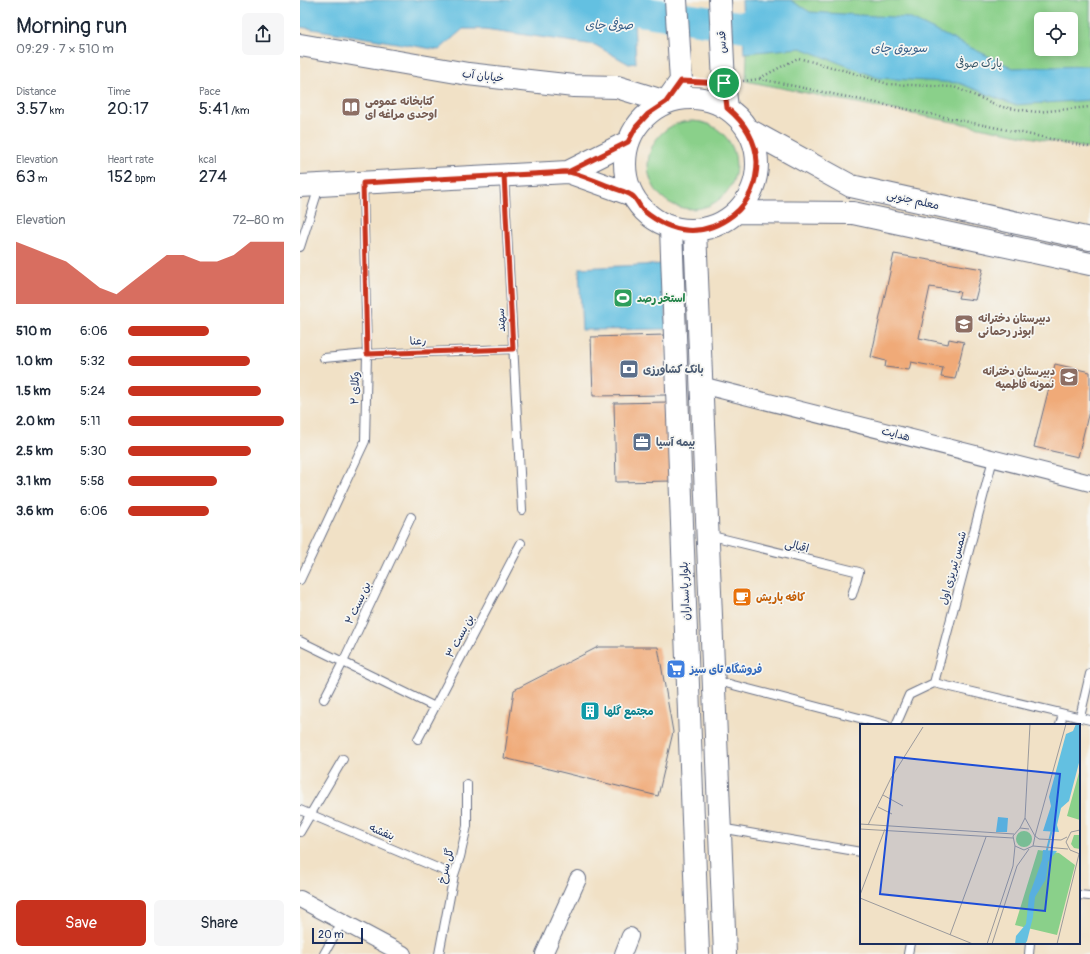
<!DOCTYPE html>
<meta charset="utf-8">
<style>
body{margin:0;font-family:Pangolin,"Playpen Sans Arabic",sans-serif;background:#f6f6f7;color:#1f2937;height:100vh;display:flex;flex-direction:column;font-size:15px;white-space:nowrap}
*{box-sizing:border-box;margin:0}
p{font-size:13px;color:#747a83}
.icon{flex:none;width:22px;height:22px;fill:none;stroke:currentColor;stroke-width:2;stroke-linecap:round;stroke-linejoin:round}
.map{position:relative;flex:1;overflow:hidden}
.drawer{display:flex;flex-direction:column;background:#fff;width:300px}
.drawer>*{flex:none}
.tools{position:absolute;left:734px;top:12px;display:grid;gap:8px}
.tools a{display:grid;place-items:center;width:44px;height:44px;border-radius:6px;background:#fff;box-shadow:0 2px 10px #0003;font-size:20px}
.scale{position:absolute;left:12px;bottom:10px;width:51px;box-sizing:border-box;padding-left:4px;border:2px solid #1b2f5e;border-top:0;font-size:11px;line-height:14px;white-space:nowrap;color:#1b2f5e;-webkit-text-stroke:3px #f6f6f2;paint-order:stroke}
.pin{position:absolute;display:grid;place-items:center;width:34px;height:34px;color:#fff;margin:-17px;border:2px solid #fff;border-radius:50%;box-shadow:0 1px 4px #0007}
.round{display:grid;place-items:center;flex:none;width:42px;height:42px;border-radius:6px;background:#f6f6f7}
.head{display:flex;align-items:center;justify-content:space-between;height:68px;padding:0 16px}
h1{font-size:22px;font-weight:600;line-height:30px}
.stats{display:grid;grid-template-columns:repeat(3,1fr);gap:6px;height:68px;padding:4px 16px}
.stats div{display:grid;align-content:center}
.stats b{font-size:17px;font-weight:600}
.stats small{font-size:11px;font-weight:400}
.stats p{font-size:11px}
.chart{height:112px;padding:8px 16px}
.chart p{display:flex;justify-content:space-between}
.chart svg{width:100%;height:72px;margin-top:4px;fill:#c8321e;opacity:.7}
.primary-button{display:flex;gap:8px;margin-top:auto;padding:8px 16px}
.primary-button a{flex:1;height:46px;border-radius:6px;background:#c8321e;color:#fff;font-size:16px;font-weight:600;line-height:46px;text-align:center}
.primary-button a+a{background:#f6f6f7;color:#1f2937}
ul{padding:0 16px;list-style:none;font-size:13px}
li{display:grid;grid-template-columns:64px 48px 1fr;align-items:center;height:30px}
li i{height:10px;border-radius:5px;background:#c8321e}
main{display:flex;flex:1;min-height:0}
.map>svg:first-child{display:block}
.green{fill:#8ad08a;stroke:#528074;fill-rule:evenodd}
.water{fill:#63c0e1;stroke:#3f78a0}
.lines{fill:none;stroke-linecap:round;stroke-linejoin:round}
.river{stroke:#63c0e1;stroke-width:30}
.building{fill:#f0aa78}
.lane-casing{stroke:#666d82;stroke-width:10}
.street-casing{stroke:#666d82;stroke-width:18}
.secondary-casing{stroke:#666d82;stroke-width:24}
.path{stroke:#666d82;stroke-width:2.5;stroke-dasharray:1 3;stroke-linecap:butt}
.lane{stroke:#fff;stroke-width:8}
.street{stroke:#fff;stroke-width:16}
.secondary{stroke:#fff;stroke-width:22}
.route-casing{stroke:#fff;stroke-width:8}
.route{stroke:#c8321e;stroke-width:5}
.labels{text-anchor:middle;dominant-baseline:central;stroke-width:3.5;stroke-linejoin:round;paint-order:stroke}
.street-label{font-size:11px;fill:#1b2f5e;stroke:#f6f6f2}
.park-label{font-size:11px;fill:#375769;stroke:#f6f6f2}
.education-label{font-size:11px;font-weight:bold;fill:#785e54;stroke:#f6f6f2;text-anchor:start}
.leisure-label{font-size:11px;font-weight:bold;fill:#27864d;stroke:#f6f6f2;text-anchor:start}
.service-label{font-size:11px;font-weight:bold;fill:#4e5e75;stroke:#f6f6f2;text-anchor:start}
.food-label{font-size:11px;font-weight:bold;fill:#c56008;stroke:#f6f6f2;text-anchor:start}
.shop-label{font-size:11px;font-weight:bold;fill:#366cbe;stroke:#f6f6f2;text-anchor:start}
.culture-label{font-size:11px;font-weight:bold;fill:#0d838f;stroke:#f6f6f2;text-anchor:start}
.water-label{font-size:12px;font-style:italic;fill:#315a85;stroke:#f6f6f2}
.inset-river{fill:none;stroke:#63c0e1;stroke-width:2}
.inset-road{fill:none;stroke:#9b9a9c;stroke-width:1}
.view{fill:#1d4ed8;fill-opacity:0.15;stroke:#1d4ed8;stroke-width:2}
.inset-edge{fill:none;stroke:#1b2f5e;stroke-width:2}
</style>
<main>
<section class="drawer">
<div class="head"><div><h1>Morning run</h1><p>09:29 · 7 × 510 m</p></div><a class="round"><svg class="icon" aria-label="share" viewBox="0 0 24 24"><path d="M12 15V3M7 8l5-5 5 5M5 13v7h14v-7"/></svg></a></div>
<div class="stats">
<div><p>Distance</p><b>3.57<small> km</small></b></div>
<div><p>Time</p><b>20:17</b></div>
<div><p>Pace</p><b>5:41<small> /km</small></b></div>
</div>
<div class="stats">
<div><p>Elevation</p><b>63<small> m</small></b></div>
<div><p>Heart rate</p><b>152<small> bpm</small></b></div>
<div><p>kcal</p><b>274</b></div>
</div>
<div class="chart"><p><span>Elevation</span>72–80 m</p>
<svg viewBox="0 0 160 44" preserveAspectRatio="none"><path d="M0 44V6L10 10L20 14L30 18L40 26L50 34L60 38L70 30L80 22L90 14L100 14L110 18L120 18L130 14L140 6L150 6L160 6V44z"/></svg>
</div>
<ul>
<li><b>510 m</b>6:06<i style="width:52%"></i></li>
<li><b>1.0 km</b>5:32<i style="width:78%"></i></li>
<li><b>1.5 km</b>5:24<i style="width:85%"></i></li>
<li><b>2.0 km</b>5:11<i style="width:100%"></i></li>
<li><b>2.5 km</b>5:30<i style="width:79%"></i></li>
<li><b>3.1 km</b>5:58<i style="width:57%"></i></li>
<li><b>3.6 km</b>6:06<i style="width:52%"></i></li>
</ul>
<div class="primary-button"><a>Save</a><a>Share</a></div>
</section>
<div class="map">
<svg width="790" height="954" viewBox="0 0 790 954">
<rect width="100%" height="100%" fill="#f6f6f2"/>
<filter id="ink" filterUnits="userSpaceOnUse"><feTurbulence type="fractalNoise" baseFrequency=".025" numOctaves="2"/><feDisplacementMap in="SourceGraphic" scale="8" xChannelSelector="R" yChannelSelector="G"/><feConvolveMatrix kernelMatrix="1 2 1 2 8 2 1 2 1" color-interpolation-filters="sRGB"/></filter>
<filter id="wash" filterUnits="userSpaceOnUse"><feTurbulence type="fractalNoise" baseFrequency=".012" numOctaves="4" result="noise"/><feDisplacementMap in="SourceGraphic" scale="16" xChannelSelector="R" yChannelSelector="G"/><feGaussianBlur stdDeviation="0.9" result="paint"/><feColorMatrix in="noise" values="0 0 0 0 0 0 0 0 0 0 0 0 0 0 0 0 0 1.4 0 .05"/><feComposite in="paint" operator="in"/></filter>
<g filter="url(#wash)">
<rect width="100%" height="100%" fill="#f1e1c6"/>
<!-- green -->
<path class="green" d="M449,0H790V149L446,81ZM741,19H771V49H741Z
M348 165a44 44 0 1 1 88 0a44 44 0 1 1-88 0Z"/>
<!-- water -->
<path class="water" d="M0,0H333L336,63L329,64L295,45L185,29H163L139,50L0,27Z
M442,0H490L510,12L609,18L713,68L790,66V100L714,105L659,83L578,78L501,48L444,53Z
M363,264L367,329L282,330L279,268Z"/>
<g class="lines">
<!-- river -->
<path class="river" d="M225,0L325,9L485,33"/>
</g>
<g id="blocks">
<!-- building -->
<path class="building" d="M594,254L683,269L675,300L658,298L660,292L630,287L619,338L648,344L649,339L664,342L655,379L641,377L643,368L611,362L609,370L585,367L586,361L571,357Z
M365,335L366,395L293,396L291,337Z
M755,364L790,372V407L778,457L734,447Z
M369,402L371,481L316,482L314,403Z
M298,647H358L373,732L358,796L204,758L214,690Z"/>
</g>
</g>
<g filter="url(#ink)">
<use href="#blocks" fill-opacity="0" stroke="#666d82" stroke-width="1"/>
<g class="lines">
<!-- lane casing -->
<g class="lane-casing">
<path id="lane" d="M204,176L222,510
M0,247L19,187
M24,358L67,354L213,349
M408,535L559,572L552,595
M0,580L65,441L67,354L63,184
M0,641L135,707
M414,680L586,725
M634,683L693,459
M24,699L43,662L111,517
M780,717L790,674
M596,725L609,695L634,683L790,720
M760,725L763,714
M118,739L221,543
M0,810L154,875
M420,828L561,852
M0,832L43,759
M779,895L789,896
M24,954L42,922
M139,954L154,875L160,857L167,826V784
M608,954L610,943
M729,954L730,943"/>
</g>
<!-- street casing -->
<g class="street-casing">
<path id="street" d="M401,385L790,483
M0,899L103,954
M244,954L278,879
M323,954L330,936"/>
</g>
<!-- secondary casing -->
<g class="secondary-casing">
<path id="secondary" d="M420,0L424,83L427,108
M0,45L168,74L274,86L317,87L366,102L381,81L376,0
M325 164a66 66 0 1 1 132 0a66 66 0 1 1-132 0Z
M447,129L551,186L790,239
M328,142L268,172L332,195
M0,186L268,172
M437,212L553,213L790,264
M371,228L398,954
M395,230L425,954"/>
</g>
<!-- path -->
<path class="path" d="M460,78L498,58L550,72L588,84L654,87L702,107L737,112L790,107
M443,81L460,79L790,147"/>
<!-- lane -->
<use href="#lane" class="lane"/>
<!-- street -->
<use href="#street" class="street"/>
<!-- secondary -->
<use href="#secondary" class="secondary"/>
</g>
</g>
<g class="lines" filter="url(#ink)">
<!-- route casing -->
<g class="route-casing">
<path id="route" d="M424,83L381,81L366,102L348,114L336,127L328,142L268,172L63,183L67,354L213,349L204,175C219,175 235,174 250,173C256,173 262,171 268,172C278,173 300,183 311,187C317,190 325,191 331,195C337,198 339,207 344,211C372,234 403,238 433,215C449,203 457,182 457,162C456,139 444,122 427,108L424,83"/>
</g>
<!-- route -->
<use href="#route" class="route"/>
</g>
<!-- icons -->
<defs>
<g id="library-square" transform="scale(1)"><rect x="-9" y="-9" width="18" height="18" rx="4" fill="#8d6e63" stroke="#f6f6f2"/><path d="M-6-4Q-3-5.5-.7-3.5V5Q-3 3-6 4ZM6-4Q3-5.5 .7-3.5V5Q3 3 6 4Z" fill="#fff"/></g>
<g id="stadium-square" transform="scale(1)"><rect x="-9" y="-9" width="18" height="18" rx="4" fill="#2e9e5b" stroke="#f6f6f2"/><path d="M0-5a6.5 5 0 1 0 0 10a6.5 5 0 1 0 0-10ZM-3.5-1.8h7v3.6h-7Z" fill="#fff"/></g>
<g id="school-square" transform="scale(1)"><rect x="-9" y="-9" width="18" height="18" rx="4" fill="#8d6e63" stroke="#f6f6f2"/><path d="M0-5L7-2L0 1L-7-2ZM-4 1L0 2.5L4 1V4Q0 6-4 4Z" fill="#fff"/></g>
<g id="bank-square" transform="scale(1)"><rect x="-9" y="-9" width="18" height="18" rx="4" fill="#5c6f8a" stroke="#f6f6f2"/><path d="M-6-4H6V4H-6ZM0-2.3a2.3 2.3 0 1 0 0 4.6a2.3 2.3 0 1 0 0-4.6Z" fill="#fff"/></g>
<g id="office-square" transform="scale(1)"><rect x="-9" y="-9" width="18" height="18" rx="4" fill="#5c6f8a" stroke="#f6f6f2"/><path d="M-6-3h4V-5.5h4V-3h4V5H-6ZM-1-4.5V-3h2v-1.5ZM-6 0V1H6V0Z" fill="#fff"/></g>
<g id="cafe-square" transform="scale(1)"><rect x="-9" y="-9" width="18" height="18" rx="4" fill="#e8710a" stroke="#f6f6f2"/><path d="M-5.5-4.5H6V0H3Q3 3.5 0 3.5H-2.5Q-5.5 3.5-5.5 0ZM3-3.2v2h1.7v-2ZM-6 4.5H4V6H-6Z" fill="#fff"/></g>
<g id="supermarket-square" transform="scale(1)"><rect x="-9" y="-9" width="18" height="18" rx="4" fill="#3f7fe0" stroke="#f6f6f2"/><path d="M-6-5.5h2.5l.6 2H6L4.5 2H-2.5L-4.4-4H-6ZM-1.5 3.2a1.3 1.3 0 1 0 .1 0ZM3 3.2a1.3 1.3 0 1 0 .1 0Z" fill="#fff"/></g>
<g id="building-square" transform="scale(1)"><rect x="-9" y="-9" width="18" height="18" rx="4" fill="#0f9aa8" stroke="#f6f6f2"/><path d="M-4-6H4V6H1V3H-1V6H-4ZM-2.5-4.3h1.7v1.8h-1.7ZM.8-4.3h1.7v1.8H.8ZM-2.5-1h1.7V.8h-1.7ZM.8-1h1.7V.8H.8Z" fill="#fff"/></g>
</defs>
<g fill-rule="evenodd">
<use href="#library-square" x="51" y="107"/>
<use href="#stadium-square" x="323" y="298"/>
<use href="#school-square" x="664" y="324"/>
<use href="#bank-square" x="329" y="369"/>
<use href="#school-square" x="769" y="377"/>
<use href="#office-square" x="342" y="442"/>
<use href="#cafe-square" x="442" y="597"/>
<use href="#supermarket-square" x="376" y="669"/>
<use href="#building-square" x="290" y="711"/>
</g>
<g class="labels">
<!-- street labels -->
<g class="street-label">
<text transform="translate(422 42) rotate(-92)">قدس</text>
<text transform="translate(183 76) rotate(7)">خیابان آب</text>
<text transform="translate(613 200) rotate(13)">معلم جنوبی</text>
<text transform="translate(201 320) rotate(-93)">سهند</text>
<text transform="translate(118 341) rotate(-2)">رعنا</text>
<text transform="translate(55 388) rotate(-89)">وکلای ۲</text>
<text transform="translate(596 434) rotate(14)">هدایت</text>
<text transform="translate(497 546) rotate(14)">اقبالی</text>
<text transform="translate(653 568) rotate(-75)">شمس تبریزی اول</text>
<text transform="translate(385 591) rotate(-92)">بلوار پاسداران</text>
<text transform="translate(58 603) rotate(-65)">بن بست ۲</text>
<text transform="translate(160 636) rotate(-62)">بن بست ۳</text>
<text transform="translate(82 832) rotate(23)">بنفشه</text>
<text transform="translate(146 866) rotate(-76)">گل سرخ</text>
</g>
<!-- park labels -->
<g class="park-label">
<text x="679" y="63">پارک صوفی</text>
</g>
<!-- education labels -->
<g class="education-label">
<text x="65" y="101">کتابخانه عمومی<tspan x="65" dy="13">اوحدی مراغه ای</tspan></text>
<text x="678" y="318">دبیرستان دخترانه<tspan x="678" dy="13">ابوذر رحمانی</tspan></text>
<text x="755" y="371" text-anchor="end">دبیرستان دخترانه<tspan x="755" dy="13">نمونه فاطمیه</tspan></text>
</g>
<!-- leisure labels -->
<g class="leisure-label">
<text x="337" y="298">استخر رصد</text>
</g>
<!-- service labels -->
<g class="service-label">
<text x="343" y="369">بانک کشاورزی</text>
<text x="356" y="442">بیمه آسیا</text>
</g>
<!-- food labels -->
<g class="food-label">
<text x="456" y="597">کافه باریش</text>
</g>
<!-- shop labels -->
<g class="shop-label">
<text x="390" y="669">فروشگاه تای سیز</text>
</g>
<!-- culture labels -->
<g class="culture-label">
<text x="304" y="711">مجتمع گلها</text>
</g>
<!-- water labels -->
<g class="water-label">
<text x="309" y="25">صوفی چای</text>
<text x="599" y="48">سویوق چای</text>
</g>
</g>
<!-- overview -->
<g transform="translate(560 724)">
<rect width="220" height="220" fill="#f1e1c6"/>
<path d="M220,45V96L207,92ZM156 115a8 8 0 1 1 16 0a8 8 0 1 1-16 0ZM214,111H220V125L214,124L211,120ZM178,126L199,129L215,141L197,211L155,201Z" fill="#8ad08a"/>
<path d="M216,0H220V35L209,77L201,84L197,101L199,108L183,107L191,82L189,73L206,10L213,7ZM138,93L148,94L147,108H136ZM183,126L197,127L188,138L186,155L175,173L173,193L167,217L165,220H155L156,212L166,200L169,172L182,136Z" fill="#63c0e1"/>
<path class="inset-river" d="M185,134L193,101"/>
<path class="inset-road" d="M206,0L175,112L179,115L201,116L207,113M23,71L43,82M18,83L32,90M165,94L170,0M0,100L154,110M8,101L31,54L63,3M160,104L165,94L175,112L173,122L164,126L155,122L153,112L160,104L169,105M0,105L153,114M173,122L208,125M220,130L210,126L206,118L211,108L220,106M0,171L25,105M0,174L113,220M90,211L126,113M127,220L153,142L155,122M132,220L157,142L169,125M197,220L219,130"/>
<path class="view" d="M35,33L200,50L185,187L20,170Z"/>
<rect width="220" height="220" class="inset-edge"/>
</g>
</svg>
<div class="tools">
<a><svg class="icon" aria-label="locate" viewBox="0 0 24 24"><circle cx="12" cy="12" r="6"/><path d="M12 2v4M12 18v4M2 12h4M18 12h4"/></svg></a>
</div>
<div class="scale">20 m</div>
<div class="pin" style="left:424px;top:83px;background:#1e9e55"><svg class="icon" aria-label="arrive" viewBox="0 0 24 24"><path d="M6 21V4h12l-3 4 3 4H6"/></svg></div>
</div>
</main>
